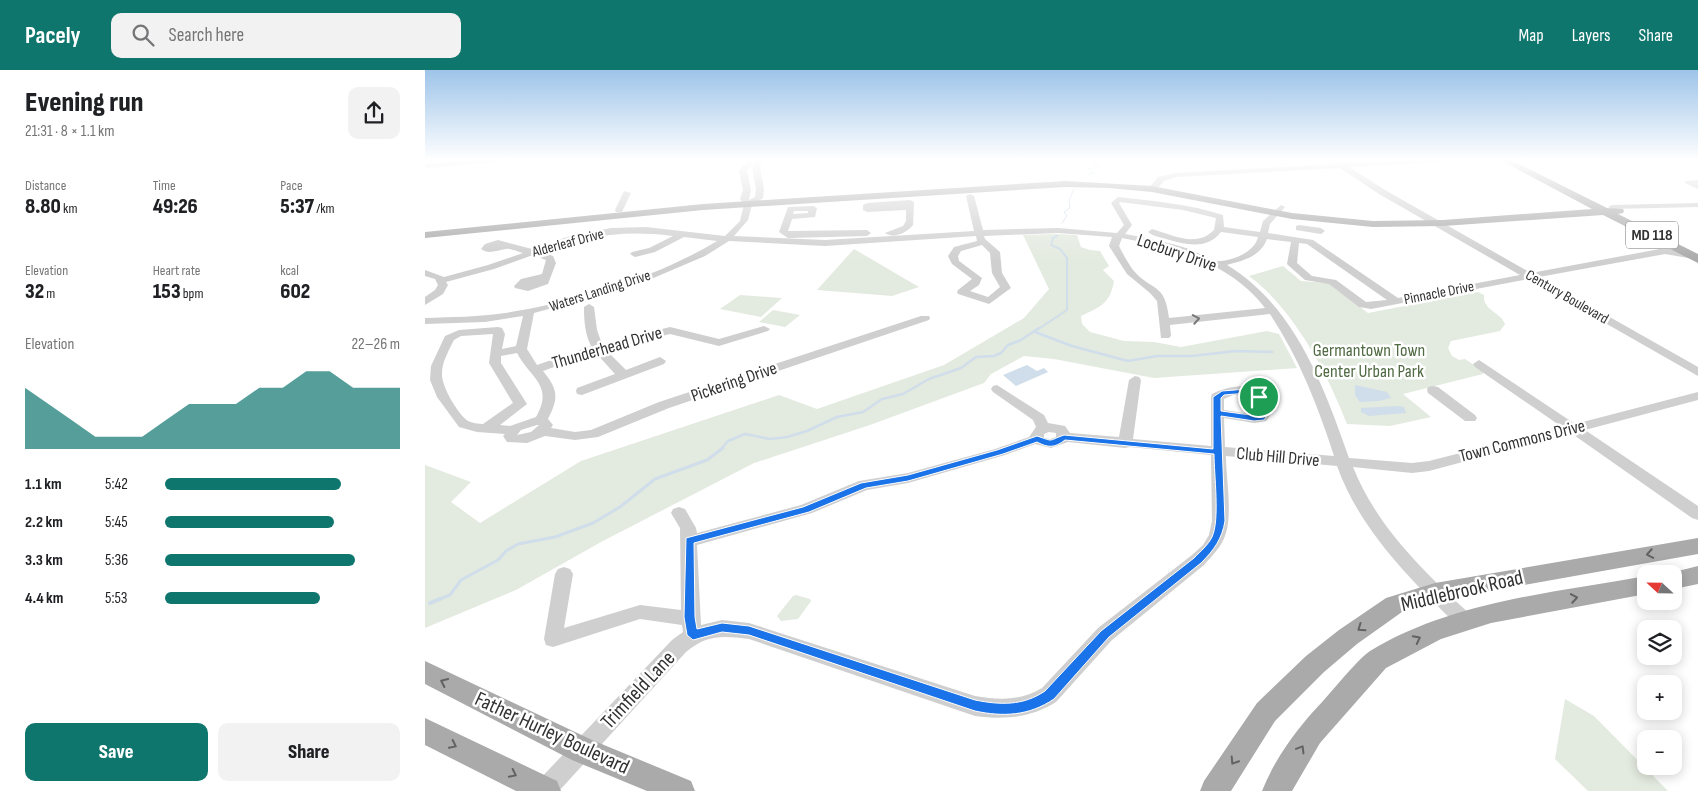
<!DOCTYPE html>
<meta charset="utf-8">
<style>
body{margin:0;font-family:"Sofia Sans Condensed",sans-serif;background:#f2f2f2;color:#202124;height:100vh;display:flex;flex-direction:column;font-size:19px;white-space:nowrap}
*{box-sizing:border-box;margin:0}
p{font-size:16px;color:#757577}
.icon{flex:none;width:28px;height:28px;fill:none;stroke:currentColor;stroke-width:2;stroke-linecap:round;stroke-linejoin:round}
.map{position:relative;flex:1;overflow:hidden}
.drawer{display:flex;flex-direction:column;background:#fff;width:425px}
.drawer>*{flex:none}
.needle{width:32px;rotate:292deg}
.buttons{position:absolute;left:1212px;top:495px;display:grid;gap:10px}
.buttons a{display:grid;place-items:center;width:45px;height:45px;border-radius:10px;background:#fff;box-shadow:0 2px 12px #0003;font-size:25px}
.pin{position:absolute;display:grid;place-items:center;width:42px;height:42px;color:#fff;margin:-21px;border:2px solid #fff;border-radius:50%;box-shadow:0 1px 5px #0007}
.round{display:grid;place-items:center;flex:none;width:52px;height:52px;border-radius:10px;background:#f2f2f2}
.headline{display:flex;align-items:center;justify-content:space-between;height:85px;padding:0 25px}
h1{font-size:28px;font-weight:800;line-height:38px}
.stats{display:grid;grid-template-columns:repeat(3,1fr);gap:8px;height:85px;padding:5px 25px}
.stats div{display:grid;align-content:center}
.stats b{font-size:21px;font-weight:800}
.stats small{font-size:14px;font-weight:400}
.stats p{font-size:14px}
.chart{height:140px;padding:10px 25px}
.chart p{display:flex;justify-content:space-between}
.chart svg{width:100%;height:90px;margin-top:5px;fill:#0f766e;opacity:.7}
.button{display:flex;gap:10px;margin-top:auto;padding:10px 25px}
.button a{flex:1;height:58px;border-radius:10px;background:#0f766e;color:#fff;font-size:20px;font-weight:800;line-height:58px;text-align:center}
.button a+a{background:#f2f2f2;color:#202124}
ul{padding:0 25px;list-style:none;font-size:16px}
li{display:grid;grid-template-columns:80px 60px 1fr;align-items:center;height:38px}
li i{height:12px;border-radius:6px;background:#0f766e}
header{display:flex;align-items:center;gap:30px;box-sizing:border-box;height:70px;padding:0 25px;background:#0f766e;color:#fff}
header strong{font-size:24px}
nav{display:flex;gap:28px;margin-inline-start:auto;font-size:18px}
.search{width:350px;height:45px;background:#f2f2f2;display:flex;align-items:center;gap:12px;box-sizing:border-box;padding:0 18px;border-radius:10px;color:#757577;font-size:19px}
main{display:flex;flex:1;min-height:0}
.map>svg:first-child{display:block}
.green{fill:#e3eadf}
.water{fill:#d0ddea}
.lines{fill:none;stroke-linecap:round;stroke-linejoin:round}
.stream-far4{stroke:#d0ddea;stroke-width:1}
.stream-far3{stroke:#d0ddea;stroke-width:2}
.stream-far2{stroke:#d0ddea;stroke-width:2.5}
.stream-far1{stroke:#d0ddea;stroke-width:3}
.stream{stroke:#d0ddea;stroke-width:4}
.minor{fill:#cfcfcf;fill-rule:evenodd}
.major{fill:#aaa;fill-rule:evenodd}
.oneway{stroke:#797979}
.oneway2{stroke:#626262}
.route{fill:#1a73e8;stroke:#fff;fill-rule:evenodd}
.labels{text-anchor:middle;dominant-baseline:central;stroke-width:5;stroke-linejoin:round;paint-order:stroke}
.far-street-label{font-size:15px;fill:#323232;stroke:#fff}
.shield{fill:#fff;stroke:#707070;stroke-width:1}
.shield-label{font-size:16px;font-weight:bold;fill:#323232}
.street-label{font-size:18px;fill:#323232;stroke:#fff}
.park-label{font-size:18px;fill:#506a43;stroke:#fff}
.near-street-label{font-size:21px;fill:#323232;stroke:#fff}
</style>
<header>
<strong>Pacely</strong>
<div class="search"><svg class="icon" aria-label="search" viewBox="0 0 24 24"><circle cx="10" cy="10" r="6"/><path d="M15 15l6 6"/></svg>Search here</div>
<nav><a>Map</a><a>Layers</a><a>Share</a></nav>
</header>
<main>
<section class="drawer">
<div class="headline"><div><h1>Evening run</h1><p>21:31 · 8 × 1.1 km</p></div><a class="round"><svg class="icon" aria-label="share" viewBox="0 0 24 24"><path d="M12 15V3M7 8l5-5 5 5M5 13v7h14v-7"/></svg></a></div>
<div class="stats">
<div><p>Distance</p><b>8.80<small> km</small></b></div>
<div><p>Time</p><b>49:26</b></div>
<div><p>Pace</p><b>5:37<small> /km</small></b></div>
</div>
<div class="stats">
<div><p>Elevation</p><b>32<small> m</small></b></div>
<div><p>Heart rate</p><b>153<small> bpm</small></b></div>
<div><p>kcal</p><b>602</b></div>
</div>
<div class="chart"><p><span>Elevation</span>22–26 m</p>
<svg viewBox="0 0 160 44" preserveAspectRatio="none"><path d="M0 44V14L10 22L20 30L30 38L40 38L50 38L60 30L70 22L80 22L90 22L100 14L110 14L120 6L130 6L140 14L150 14L160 14V44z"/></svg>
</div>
<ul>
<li><b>1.1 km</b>5:42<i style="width:75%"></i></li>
<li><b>2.2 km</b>5:45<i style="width:72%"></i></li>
<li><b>3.3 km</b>5:36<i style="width:81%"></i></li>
<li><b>4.4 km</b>5:53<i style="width:66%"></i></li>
</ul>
<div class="button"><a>Save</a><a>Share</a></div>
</section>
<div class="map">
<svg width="1273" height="721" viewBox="0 0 1273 721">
<rect width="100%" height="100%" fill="#fff"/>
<!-- green -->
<path class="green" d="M633,164L652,165L656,177L665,180L675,181L684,196L678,200L689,211C685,234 675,237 656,246L657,254L665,262L699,271L729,272L756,277L842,261L854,264L872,298L729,308L629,289L599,286L566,304L559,313L445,355L329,393L176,472L91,520L0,558V395L46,412L26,432L55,453L156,391L354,325L392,339L519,295L599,248L624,219L598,165Z
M429,179L494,217L467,226L392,220Z
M858,196L876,211L903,213L943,243L1053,222L1059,225C1057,240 1076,242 1080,254L1075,261L1026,271L1023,278L1027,286L1034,290L1040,289L1058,301V304L978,324L1006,347L965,356L922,354C903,304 868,238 824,206Z
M315,225L357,228L336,247L295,239Z
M348,240L375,245L360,257L334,252Z
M371,525L385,529L386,531L373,549L356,551L352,546L368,526Z
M1140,629L1169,646L1243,721H1163L1130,689Z"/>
<!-- water -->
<path class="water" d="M602,295L612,301L619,298L623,302L591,316L578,305Z
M930,315L962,322L966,328L954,331L935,332L930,325Z
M973,336L979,337L981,343L944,346L936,342V338Z"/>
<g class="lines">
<!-- stream-far4 -->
<path class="stream-far4" d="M663,104L670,103L662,99L675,97L668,95L673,92L669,91L671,90
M637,153L642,146L639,142L645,138L644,130L649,119"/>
<!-- stream-far3 -->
<path class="stream-far3" d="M612,260L642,240V188L635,179L626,175L628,168L632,166"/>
<!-- stream-far2 -->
<path class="stream-far2" d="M610,262L647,276L703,291L732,286H767L811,281L847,282
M296,379L303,371L320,364L345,369L362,367L382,361L412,347L438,342L457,329L478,324L504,309L536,298L551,287L569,286L576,283L583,275L596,270L614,258"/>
<!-- stream-far1 -->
<path class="stream-far1" d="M12,530L25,525L36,510L73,490L81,481L93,474L130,467L168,453L195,437L230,409L282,390L298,378"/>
<!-- stream -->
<path class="stream" d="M5,533L15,529"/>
<!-- minor -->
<path class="minor" d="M46,90H77L74,92L0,98V94Z
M323,90H330L322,101L326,120L324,130L330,127L331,119L327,97L332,90H339L335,97L339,119L338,128L327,135L323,150L309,166L400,170L549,161L541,126L545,124L549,126L558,160L633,158L692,163L699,155L686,133L693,127C729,131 764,134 798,145L799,157L835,162L838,151L856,135L860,137L845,154L843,163L888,170L973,228L1095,205L954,124L915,98L751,107L739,111L730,121L723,119L733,107L751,103L909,94L905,90H913L918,93L1017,90L1014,92L924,97L960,120L1106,203L1240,178L1272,184V188L1269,189L1240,184L1114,207L1273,297V306L1103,209L946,239L934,237L904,214L880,210L864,196L862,194L866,172L842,169C835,187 819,190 802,195C870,236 899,317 924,388L987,393L1004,391L1137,357L1050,297L1048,294L1054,290L1150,354L1273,322V330L1160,360L1273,436V450L1267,448L1146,363L1004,401L987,403L928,397C952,457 999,502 1046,545L1048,550L1046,555L1039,558L1032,555C985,509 935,460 912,396L801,386C801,409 808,445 800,466C796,477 787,486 779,495L687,570L631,632C605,648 580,650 550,646L324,569C297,566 283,564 261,582L134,721H108L111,713L247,570L258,562L257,555L215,549L128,577L121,575L119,569L130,504L133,499L139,497L145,499L148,504L139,558L215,535L256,540L255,458L246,443L248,439L254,437L260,439L271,458L272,463L376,435L434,411L483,403L570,379L604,367L611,357L608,350L568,322L566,319L568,316L572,315L619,345L623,353L640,356L645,363L694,367L704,310L710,306L714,307L716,310L708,369L786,376V327L787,324C800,317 830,310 840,325C844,330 844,338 846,344L841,351L829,353L799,348L800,377L909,386C893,336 874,288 845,244L745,255L746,266L744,268H736L732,231L725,223L702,204L684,176L687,167L633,163L559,166L560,169L575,182L577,203L586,218L564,234L533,224L532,222L533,220L547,209L527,194L523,186L529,177L552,171L551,166L400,176L304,171L280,186L212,215L109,243L102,279L112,295L166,276C160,264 159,251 159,237L164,234L169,237L172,260L177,274L245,257L294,269L339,256L345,259L343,261L294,276L245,264L181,280L201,300L235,287L241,291L239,294L157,325L152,324L151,321L152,318L190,304L170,282L118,301C133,319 134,328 123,349L128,355L126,358L150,362L166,360L234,332L496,246H504L505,248L504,250L244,338L173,367L150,370L120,366L102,373L82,372L78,366L80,364L52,362L34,357L12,327L5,310L6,296L20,266L34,260L73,257L77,258L80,264L77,279L91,276L98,246L60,252L0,254V248C27,247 54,247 80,243C150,232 231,208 292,171L259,167L230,182L210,187L205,184L207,182L224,178L248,166C198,160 164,165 117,182L128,186L131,193L123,214L103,221L90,218L89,216L96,209L117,204L121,190L108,185L69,199L21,212L23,215L18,224L0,235V227L10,220L13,215L10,209L0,206V200L19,207L63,195L98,183C93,182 85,178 81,179C72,180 64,185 56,179L60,174L73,170L107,179L145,166L186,158L221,157L300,166L315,151L319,134L315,129L318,120L314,101ZM695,132L758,140L791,148L789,160C771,178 748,165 727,159L723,162C727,166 735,167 741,169C761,175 782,180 796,162L833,167C830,181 810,190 796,191C787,192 773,182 764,179C743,172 722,168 700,164L707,155L694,133ZM697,168C750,178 806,193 840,238L744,248C740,212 727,222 708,200C703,193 698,184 694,176ZM874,173L882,174L962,230L941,232L911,210L887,206L872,193ZM557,175L565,183L567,203L575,217L563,227L545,221L554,215L557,208L534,191L533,186L536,181ZM68,264L64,293L88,333L58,354C53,354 47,353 43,351C33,344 16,316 17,303C17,292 24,280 29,270L36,266ZM92,283C106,309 129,315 111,347L85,356L75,355L102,334L76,293V286ZM808,325L821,324L827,326L832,345L799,340V329ZM112,355H114L106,362L92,365L96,360ZM624,362L631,363V367L625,369L619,368V364ZM643,372L700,378L705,377L786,385L787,451L784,465L778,475L767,485L673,558L617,618C596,631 574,630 550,626L324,553L297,550L276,555L272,475L387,443L442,420L483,413L580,385L610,374L626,378Z
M1273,110V119L1260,113L1261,111Z
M199,121L206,123L197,142H191L190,140Z
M485,130L489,132L488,155C482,163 468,169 460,163L478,156L481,151V140L442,142L438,140V135L442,133Z
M1273,133V137L1187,139L1183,137L1187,135Z
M388,136L392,138L390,147L367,149L363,161L442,160L446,163L442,166L363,168L354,162L363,137ZM369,141H383V143L368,144Z
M874,155L896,158L900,161L896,164L871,160V156Z
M1008,316L1013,317L1050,345L1052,348L1050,351H1040L1003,323L1002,320L1003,317Z"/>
<!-- major -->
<path class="major" d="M1075,90H1086L1182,138L1198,139L1199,141L1198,143L1193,144L1273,184V193L1178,145L1018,156L948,157L867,149L727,122L684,118L640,117L278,140L0,168V162L278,134L640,111L727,116L867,143L948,151L1018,150L1167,139Z
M1273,468V484L1010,531L977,542L932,574L899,602L850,651L806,721H775L779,711L832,633L881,586L914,560L961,528L1010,513Z
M1273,496V514L1249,519V504H1241Z
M1221,506V524L1066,553L1016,569L961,598L895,673L867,721H837C850,688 873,657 898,631C909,619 933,589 945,581C1028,531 1128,523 1221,506Z
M0,591L167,670L266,711L270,721H222L147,690L0,614Z
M0,648L132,711L136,721H91L0,675Z"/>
</g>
<!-- one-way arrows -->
<defs><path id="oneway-chevron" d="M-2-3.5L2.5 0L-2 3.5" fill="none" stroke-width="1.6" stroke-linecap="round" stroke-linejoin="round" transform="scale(1.25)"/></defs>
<use class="oneway" href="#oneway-chevron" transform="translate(771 249) rotate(-10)"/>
<g class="oneway2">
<use href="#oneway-chevron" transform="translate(1225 484) rotate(170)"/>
<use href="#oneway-chevron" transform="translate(1149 528) rotate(-10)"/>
<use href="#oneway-chevron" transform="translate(936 558) rotate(145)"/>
<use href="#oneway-chevron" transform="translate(992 569) rotate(-27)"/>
<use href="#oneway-chevron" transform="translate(19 612) rotate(-155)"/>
<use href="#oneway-chevron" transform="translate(28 675) rotate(26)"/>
<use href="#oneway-chevron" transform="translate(876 679) rotate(-59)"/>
<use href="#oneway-chevron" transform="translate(809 691) rotate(123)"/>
<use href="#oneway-chevron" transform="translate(88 704) rotate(26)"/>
</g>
<!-- sky -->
<linearGradient id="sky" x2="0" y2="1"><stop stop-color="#9ec4e9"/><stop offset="0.47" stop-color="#fff"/><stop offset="1" stop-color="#fff" stop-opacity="0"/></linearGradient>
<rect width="1273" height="191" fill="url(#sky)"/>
<!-- route -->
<path class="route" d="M822,319C838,322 839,329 843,344L839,350L829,351L796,346L800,451C797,469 789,480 776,493L684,567L629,629C604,646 578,647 550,641L324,565L297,562L268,570L262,565L259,547L261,468L378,437L436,413L483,405L572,380L612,366C630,372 622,371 639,365L788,379V327L797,321ZM822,323L831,328L835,344L833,346L796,341V328L799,325ZM640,370L789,384C789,404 795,450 787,467C783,475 776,481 769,488L676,561L620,621C598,636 575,635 550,630L324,556L297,553L272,559L270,547L269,473L384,442L441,418L483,411L578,384L612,372C623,378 630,378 640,370Z"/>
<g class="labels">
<!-- far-street labels -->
<g class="far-street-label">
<text transform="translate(143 173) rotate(-15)">Alderleaf Drive</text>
<text transform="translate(175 221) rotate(-18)">Waters Landing Drive</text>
<text transform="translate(1014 223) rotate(-11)">Pinnacle Drive</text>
<text transform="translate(1142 227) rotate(30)">Century Boulevard</text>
</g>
<!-- shield labels -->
<rect class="shield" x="1201" y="151.5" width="52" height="27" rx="4"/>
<g class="shield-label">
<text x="1227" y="165">MD 118</text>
</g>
<!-- street labels -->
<g class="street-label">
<text transform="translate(752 183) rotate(19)">Locbury Drive</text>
<text transform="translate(182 278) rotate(-16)">Thunderhead Drive</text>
<text transform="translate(309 312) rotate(-19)">Pickering Drive</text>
<text transform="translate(1097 371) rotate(-14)">Town Commons Drive</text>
<text transform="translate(853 387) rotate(5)">Club Hill Drive</text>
</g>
<!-- park labels -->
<g class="park-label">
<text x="944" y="280">Germantown Town<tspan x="944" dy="21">Center Urban Park</tspan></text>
</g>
<!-- near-street labels -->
<g class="near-street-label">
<text transform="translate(1037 521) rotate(-13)">Middlebrook Road</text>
<text transform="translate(213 620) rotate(-47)">Trimfield Lane</text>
<text transform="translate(127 663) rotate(25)">Father Hurley Boulevard</text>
</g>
</g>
</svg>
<div class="buttons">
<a><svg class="needle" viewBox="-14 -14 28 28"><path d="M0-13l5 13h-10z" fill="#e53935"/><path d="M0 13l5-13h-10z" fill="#757577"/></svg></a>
<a><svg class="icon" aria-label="layers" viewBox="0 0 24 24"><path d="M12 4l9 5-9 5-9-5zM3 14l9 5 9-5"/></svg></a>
<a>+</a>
<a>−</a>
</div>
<div class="pin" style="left:834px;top:327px;background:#1e9e55"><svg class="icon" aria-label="arrive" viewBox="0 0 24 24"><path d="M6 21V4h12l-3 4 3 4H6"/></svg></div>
</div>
</main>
